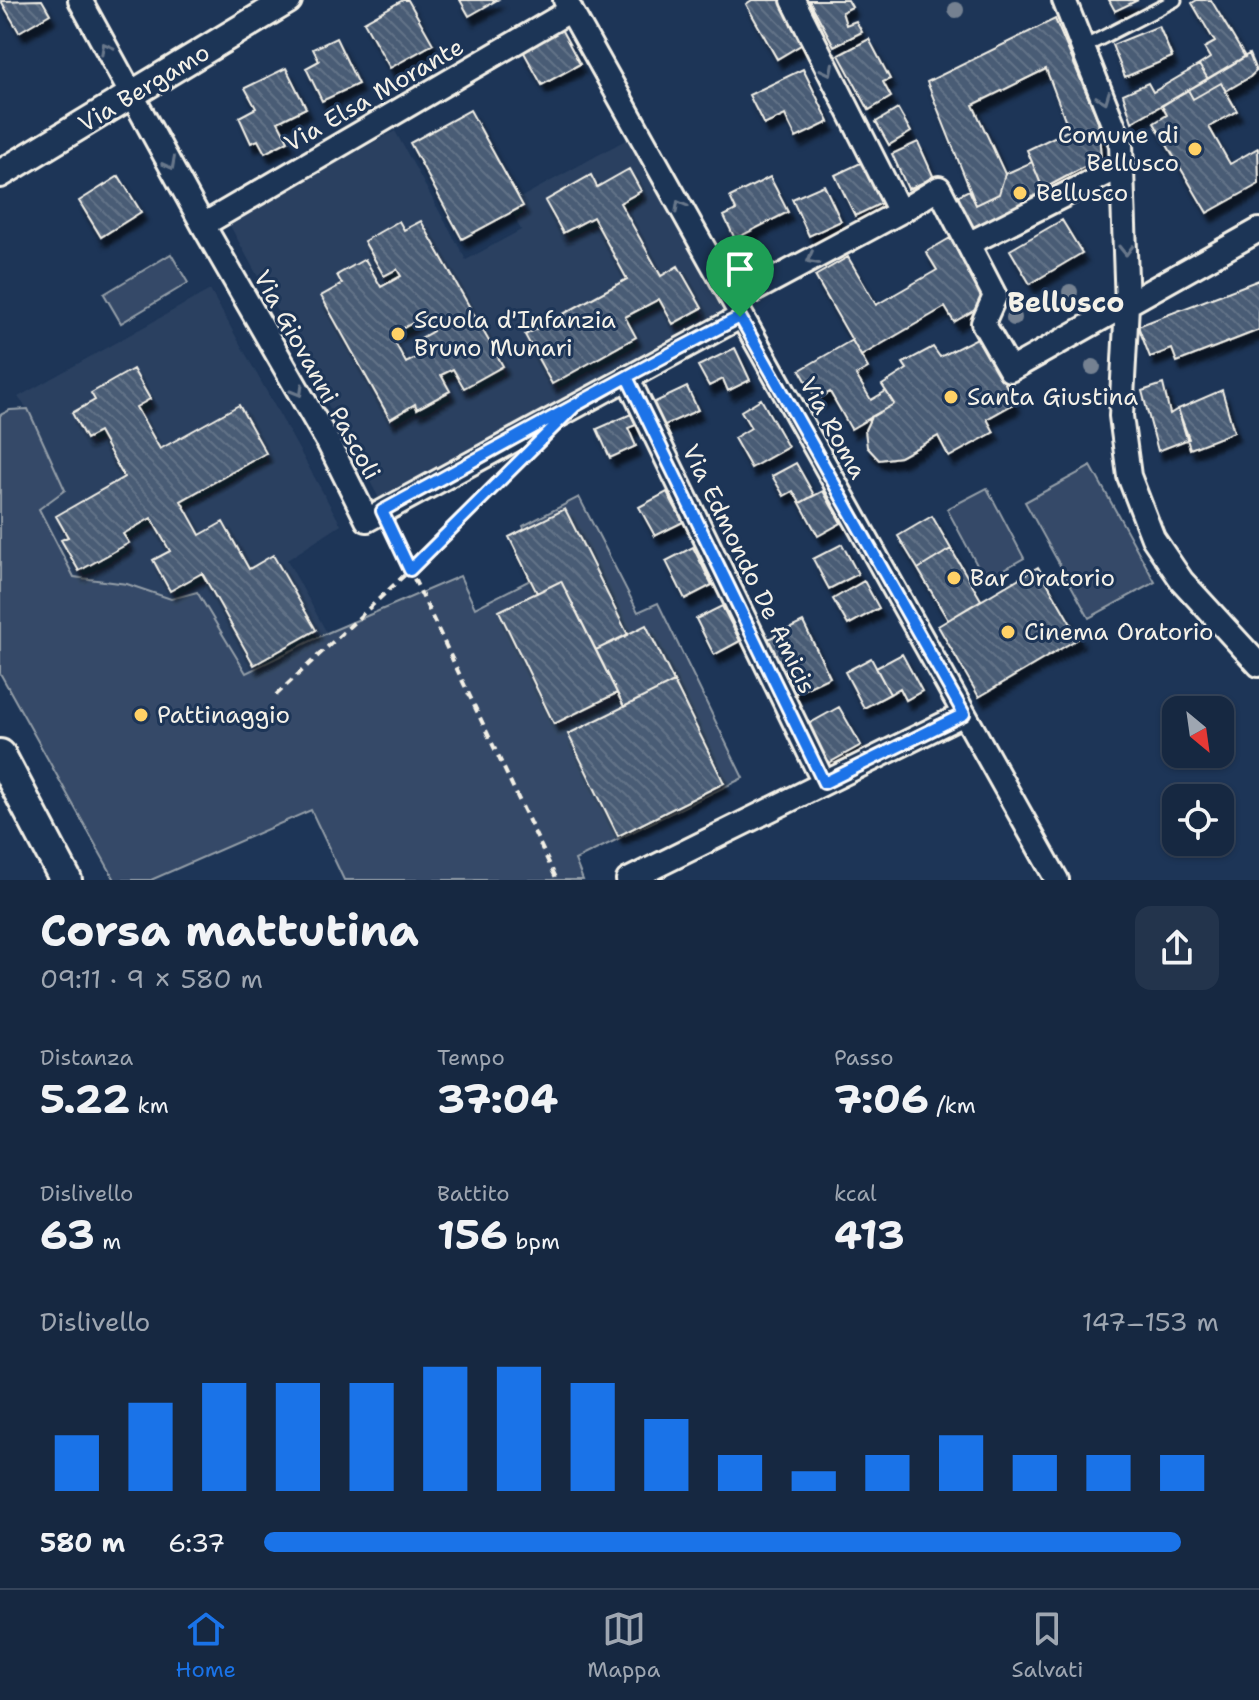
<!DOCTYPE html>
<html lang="it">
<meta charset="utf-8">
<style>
body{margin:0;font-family:"Shantell Sans",sans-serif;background:#23344c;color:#f1f3f6;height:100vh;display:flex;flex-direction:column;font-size:30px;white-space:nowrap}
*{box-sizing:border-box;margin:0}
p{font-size:26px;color:#9ea6b1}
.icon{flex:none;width:44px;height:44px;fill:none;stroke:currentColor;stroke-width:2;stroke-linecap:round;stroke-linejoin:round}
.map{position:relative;height:880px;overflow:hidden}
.panel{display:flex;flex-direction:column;background:#162841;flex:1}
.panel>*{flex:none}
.needle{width:52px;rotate:151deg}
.tools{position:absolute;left:1162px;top:696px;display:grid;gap:16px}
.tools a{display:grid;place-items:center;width:72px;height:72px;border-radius:16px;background:#162841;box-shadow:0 2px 6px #0004,0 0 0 2px #35445a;font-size:40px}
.pin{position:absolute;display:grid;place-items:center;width:68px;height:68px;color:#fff;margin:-82px -34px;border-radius:50% 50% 50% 0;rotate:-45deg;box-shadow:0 0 8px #0007}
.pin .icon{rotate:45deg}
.round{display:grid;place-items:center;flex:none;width:84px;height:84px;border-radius:16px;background:#23344c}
.headline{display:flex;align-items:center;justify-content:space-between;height:136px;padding:0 40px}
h1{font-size:44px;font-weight:700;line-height:60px}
.figures{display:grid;grid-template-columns:repeat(3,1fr);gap:12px;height:136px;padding:8px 40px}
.figures div{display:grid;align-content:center}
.figures b{font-size:40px;font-weight:700}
.figures small{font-size:22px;font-weight:400}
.figures p{font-size:22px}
.chart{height:224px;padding:16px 40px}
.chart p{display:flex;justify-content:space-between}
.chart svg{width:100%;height:144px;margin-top:8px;stroke:#1a73e8;stroke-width:6}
ul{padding:0 40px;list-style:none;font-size:26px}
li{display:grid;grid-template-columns:128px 96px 1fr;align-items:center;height:60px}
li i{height:20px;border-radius:10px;background:#1a73e8}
.tab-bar{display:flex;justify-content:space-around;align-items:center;height:112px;border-top:2px solid #35445a;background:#162841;font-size:22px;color:#9ea6b1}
.tab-bar a{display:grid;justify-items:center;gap:4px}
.tab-bar .current{color:#1a73e8}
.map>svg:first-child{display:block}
.built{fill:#2a4060}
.green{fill:#354a67;stroke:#949ea8;stroke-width:2}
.building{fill:url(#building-back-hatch);stroke:#f4f1e8;stroke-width:2;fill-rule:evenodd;filter:url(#shadow)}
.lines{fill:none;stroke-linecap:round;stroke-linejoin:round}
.service-casing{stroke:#f4f1e8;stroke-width:17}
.minor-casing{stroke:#f4f1e8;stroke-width:28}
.tertiary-casing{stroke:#f4f1e8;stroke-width:32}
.secondary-casing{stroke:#f4f1e8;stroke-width:36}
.path{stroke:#f4f1e8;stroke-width:4;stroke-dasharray:8 6;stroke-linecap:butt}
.service{stroke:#1d3557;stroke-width:11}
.minor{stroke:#1d3557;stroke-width:22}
.tertiary{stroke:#1d3557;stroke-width:26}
.secondary{stroke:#1d3557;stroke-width:30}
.tree{fill:#748191}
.oneway{stroke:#68778a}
.route-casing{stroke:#fff;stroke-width:16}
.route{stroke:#1a73e8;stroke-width:10}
.poi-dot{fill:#ffd166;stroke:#1d3557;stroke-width:3}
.labels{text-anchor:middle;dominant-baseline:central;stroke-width:6;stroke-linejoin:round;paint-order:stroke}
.street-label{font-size:24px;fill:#f4f1e8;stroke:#1d3557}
.poi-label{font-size:24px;fill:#f4f1e8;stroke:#1d3557;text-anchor:start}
.quarter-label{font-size:28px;font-weight:bold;fill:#f4f1e8;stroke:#1d3557}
</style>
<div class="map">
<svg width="1259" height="880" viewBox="0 0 1259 880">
<defs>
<pattern id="building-back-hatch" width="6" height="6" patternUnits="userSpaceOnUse" patternTransform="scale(2)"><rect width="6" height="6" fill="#485b74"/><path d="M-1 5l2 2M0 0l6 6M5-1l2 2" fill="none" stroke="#637388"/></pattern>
<filter id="shadow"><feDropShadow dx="5" dy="9" stdDeviation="2" flood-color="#0009"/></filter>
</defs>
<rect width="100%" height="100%" fill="#1d3557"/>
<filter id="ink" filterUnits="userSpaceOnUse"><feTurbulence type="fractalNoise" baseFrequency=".0125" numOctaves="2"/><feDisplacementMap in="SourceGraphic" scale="16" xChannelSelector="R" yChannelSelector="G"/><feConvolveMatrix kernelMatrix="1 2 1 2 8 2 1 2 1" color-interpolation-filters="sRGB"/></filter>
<g filter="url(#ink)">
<!-- built -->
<path class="built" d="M395,131L466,260L521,230L512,212L518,199L631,137L725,309L379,498L228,222Z
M210,290L341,525L287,560L327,633L246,673L197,592L171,599L127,584L74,578L39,509L65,490L28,410L18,397Z"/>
<!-- green -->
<path class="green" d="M171,254L188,283L121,323L104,294Z
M28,409L65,490L39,509L74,577L127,584L171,599L197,592L246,673L327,633L460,576L475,608L544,573L523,526L579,497L638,612L658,603L743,778L575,860L583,880H344L311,810L151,880H115L0,673V415L10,410Z
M1091,466L1155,582L1089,618L1025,502Z
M987,488L1024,558L985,580L947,509Z"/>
<!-- building -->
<path class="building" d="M42,0L50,14L19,32L1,1Z
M403,0H408L433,44L390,68L364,22Z
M460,0H497L469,16Z
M752,0H783L806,42L777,59L746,4Z
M809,0H848L852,7L842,12L846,25L856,21L862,32L834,46Z
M1109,0H1138L1115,11Z
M1197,0H1211L1245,57L1208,79L1199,65L1210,58L1204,48L1215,42L1192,3Z
M1055,19L1098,120L1101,158L1043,189L1027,150L1069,130L1046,69L973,105L1005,174L999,194L976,205L927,82Z
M1159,26L1172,57L1125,77L1112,45Z
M561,29L580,64L542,85L522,49Z
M336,38L358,84L322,101L306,68L319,61L313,49Z
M869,39L890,79L883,82L891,97L869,110L839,55Z
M1249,54L1256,71L1250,77L1226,91L1221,83L1193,99L1188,90Z
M1199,65L1208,79L1132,122L1123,94L1148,83L1153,92Z
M286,68L306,108L278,122L288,141L265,153L258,140L251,143L239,117L256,108L245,88Z
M803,69L829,122L796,138L785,115L764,125L749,95Z
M1221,83L1237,111L1209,127L1230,164L1258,148L1259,184L1207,213L1154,123L1167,115L1162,106L1188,90L1193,99Z
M898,109L911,132L889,145L876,122Z
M470,110L523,206L462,239L410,143Z
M918,142L934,178L908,189L892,154Z
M869,159L888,200L855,216L835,175Z
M1032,162L1047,200L971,234L953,198L969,190L976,205L999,194L1005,174Z
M629,169L641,191L620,203L661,276L678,266L702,308L673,324L659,299L625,317L636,337L552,384L525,335L627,279L593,217L563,233L545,201L591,175L597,187Z
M119,176L141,212L101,237L79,201Z
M770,177L788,212L735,239L724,216L736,210L730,197Z
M824,185L841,221L809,236L792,199Z
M1062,220L1082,253L1030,284L1010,250Z
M399,221L404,230L421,221L503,366L464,388L453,369L441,375L450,391L417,409L415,404L390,419L321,296L342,284L337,275L365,259L381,287L401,276L397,269L384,276L364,241ZM425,316L433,331L414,342L421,355L406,363L391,335Z
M950,238L987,303L954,322L945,307L861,356L815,276L848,257L876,305L937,270L926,252Z
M1259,280V330L1177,362L1172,349L1150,357L1138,326Z
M981,336L1015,403L987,419L994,432L949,457L938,436L900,457L879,460L867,447L865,430L871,417L894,404L882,385L907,369L903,363L933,347L940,357Z
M852,340L868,368L856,375L871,400L886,391L894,404L851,429L830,392L817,400L800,370Z
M735,348L750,380L728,391L723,379L709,386L698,366Z
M133,369L150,399L136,407L160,449L239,405L266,453L181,501L200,535L223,522L249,569L273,555L316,630L254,665L202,573L170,591L153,560L170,551L151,518L123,534L129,543L79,571L61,540L68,537L56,516L124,477L99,432L86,439L72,413L95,400L91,393Z
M1163,384L1170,414L1178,409L1189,439L1158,451L1142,391Z
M687,387L698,410L663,426L653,403Z
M1222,390L1234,432L1190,449L1178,409Z
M761,399L788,447L751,468L734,438L751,428L741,411Z
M631,414L636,425L628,428L636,446L610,458L597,429Z
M796,463L814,495L800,503L793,491L784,496L772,476Z
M823,491L841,523L818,536L800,503Z
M667,492L683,522L655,536L639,507Z
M565,509L628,635L596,650L561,581L537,593L509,537Z
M932,516L951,549L918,569L898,536Z
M842,544L858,574L829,589L813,559Z
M693,547L712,585L685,599L666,561Z
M951,549L981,600L948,620L918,569Z
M1038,567L1079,638L979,697L938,626Z
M561,581L617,693L554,724L499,611Z
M864,581L879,608L848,625L833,599Z
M722,606L740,641L714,655L696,619Z
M803,622L830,677L794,694L768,639Z
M646,625L674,682L624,707L596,650Z
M902,654L922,691L906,700L900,688L890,694L876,668Z
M871,658L890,694L864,708L845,672Z
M674,682L724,783L618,836L568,734Z
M839,707L861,745L827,764L805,726Z"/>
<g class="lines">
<!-- service casing -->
<g class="service-casing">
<path id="service" d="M1084,47L1175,0"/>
</g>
<!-- minor casing -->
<g class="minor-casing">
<path id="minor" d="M80,0L203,225L329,444L367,520L740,317
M565,0L1057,880
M1064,0L1121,144L1127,305L1121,416L1129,476L1153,538L1182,581L1259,665
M900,212L939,188L995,296L983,323L1010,370L1259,230
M203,225L571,10
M968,244L1124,165
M734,301L900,212L793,0
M627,377L824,783
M628,880L964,714"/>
</g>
<!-- tertiary casing -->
<g class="tertiary-casing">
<path id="tertiary" d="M0,174L288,0"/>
</g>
<!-- secondary casing -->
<g class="secondary-casing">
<path id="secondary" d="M0,755L66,880"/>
</g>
<!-- path -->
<path class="path" d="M390,528L557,880
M276,695L410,570L516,464"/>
<!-- service -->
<use href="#service" class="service"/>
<!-- minor -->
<use href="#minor" class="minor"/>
<!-- tertiary -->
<use href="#tertiary" class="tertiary"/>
<!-- secondary -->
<use href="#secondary" class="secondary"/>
</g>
<!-- trees -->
<g class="tree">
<circle cx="956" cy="10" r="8"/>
<circle cx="1070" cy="292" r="8"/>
<circle cx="1014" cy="318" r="8"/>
<circle cx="1093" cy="367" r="8"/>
</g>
<!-- one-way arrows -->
<defs><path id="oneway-chevron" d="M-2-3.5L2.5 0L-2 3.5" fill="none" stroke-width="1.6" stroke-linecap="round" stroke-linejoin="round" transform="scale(2)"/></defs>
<g class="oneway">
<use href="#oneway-chevron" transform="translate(106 48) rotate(-119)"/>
<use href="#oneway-chevron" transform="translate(828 70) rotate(63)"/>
<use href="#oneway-chevron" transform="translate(1104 98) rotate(69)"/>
<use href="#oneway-chevron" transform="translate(170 164) rotate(62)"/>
<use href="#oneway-chevron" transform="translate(680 206) rotate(-119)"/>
<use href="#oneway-chevron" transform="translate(1126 250) rotate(89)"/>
<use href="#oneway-chevron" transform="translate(812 259) rotate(152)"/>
<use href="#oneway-chevron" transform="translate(298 391) rotate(60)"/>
</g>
</g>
<g class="lines" filter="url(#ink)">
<!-- route casing -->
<g class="route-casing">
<path id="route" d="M740,317C619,379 501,446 382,511L410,570L575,406L627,377L824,783L964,714L740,317"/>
</g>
<!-- route -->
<use href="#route" class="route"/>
</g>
<!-- markers -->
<g class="poi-dot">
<circle cx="1195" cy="149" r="8"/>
<circle cx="1020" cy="193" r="8"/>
<circle cx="398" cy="334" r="8"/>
<circle cx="951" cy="397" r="8"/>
<circle cx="954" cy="578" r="8"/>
<circle cx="1008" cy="632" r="8"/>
<circle cx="141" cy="715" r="8"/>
</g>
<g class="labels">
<!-- street labels -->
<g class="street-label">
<text transform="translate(144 88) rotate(-31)">Via Bergamo</text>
<text transform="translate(374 95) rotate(-30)">Via Elsa Morante</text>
<text transform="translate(317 375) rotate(61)">Via Giovanni Pascoli</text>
<text transform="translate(833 428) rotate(61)">Via Roma</text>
<text transform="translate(749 569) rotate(64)">Via Edmondo De Amicis</text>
</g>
<!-- poi labels -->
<g class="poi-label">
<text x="1179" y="135" text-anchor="end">Comune di<tspan x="1179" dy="28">Bellusco</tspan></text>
<text x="1036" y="193">Bellusco</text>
<text x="414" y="320">Scuola d'Infanzia<tspan x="414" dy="28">Bruno Munari</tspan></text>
<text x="967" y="397">Santa Giustina</text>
<text x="970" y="578">Bar Oratorio</text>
<text x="1024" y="632">Cinema Oratorio</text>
<text x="157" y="715">Pattinaggio</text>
</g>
<!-- quarter labels -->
<g class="quarter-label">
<text x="1066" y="302">Bellusco</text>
</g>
</g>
</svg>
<div class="tools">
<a><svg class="needle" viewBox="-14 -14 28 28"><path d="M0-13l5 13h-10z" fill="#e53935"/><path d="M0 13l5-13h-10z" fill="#9ea6b1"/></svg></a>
<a><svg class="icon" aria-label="locate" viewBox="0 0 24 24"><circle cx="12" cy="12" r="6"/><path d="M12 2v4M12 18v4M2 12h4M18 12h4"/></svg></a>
</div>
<div class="pin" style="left:740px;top:317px;background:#1e9e55"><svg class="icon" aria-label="arrive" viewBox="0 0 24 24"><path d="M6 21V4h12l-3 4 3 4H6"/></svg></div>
</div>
<section class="panel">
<div class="headline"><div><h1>Corsa mattutina</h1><p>09:11 · 9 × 580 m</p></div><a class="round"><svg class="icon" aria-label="share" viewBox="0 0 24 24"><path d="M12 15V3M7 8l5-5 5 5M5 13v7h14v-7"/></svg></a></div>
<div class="figures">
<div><p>Distanza</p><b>5.22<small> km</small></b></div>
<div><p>Tempo</p><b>37:04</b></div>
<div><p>Passo</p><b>7:06<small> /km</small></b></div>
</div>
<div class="figures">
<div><p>Dislivello</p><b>63<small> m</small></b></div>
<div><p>Battito</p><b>156<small> bpm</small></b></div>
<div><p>kcal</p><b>413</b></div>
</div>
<div class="chart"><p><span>Dislivello</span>147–153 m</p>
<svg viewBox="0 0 160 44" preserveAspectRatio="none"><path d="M5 44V27M15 44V17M25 44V11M35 44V11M45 44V11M55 44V6M65 44V6M75 44V11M85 44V22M95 44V33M105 44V38M115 44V33M125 44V27M135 44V33M145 44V33M155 44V33"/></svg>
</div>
<ul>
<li><b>580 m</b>6:37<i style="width:96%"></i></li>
</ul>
</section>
<nav class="tab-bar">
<a class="current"><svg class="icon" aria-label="home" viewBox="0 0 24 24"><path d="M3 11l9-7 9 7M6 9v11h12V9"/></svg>Home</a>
<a><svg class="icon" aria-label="map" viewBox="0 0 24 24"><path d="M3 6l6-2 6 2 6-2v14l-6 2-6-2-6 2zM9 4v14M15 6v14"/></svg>Mappa</a>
<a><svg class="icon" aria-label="saved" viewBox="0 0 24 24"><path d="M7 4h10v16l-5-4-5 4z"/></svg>Salvati</a>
</nav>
